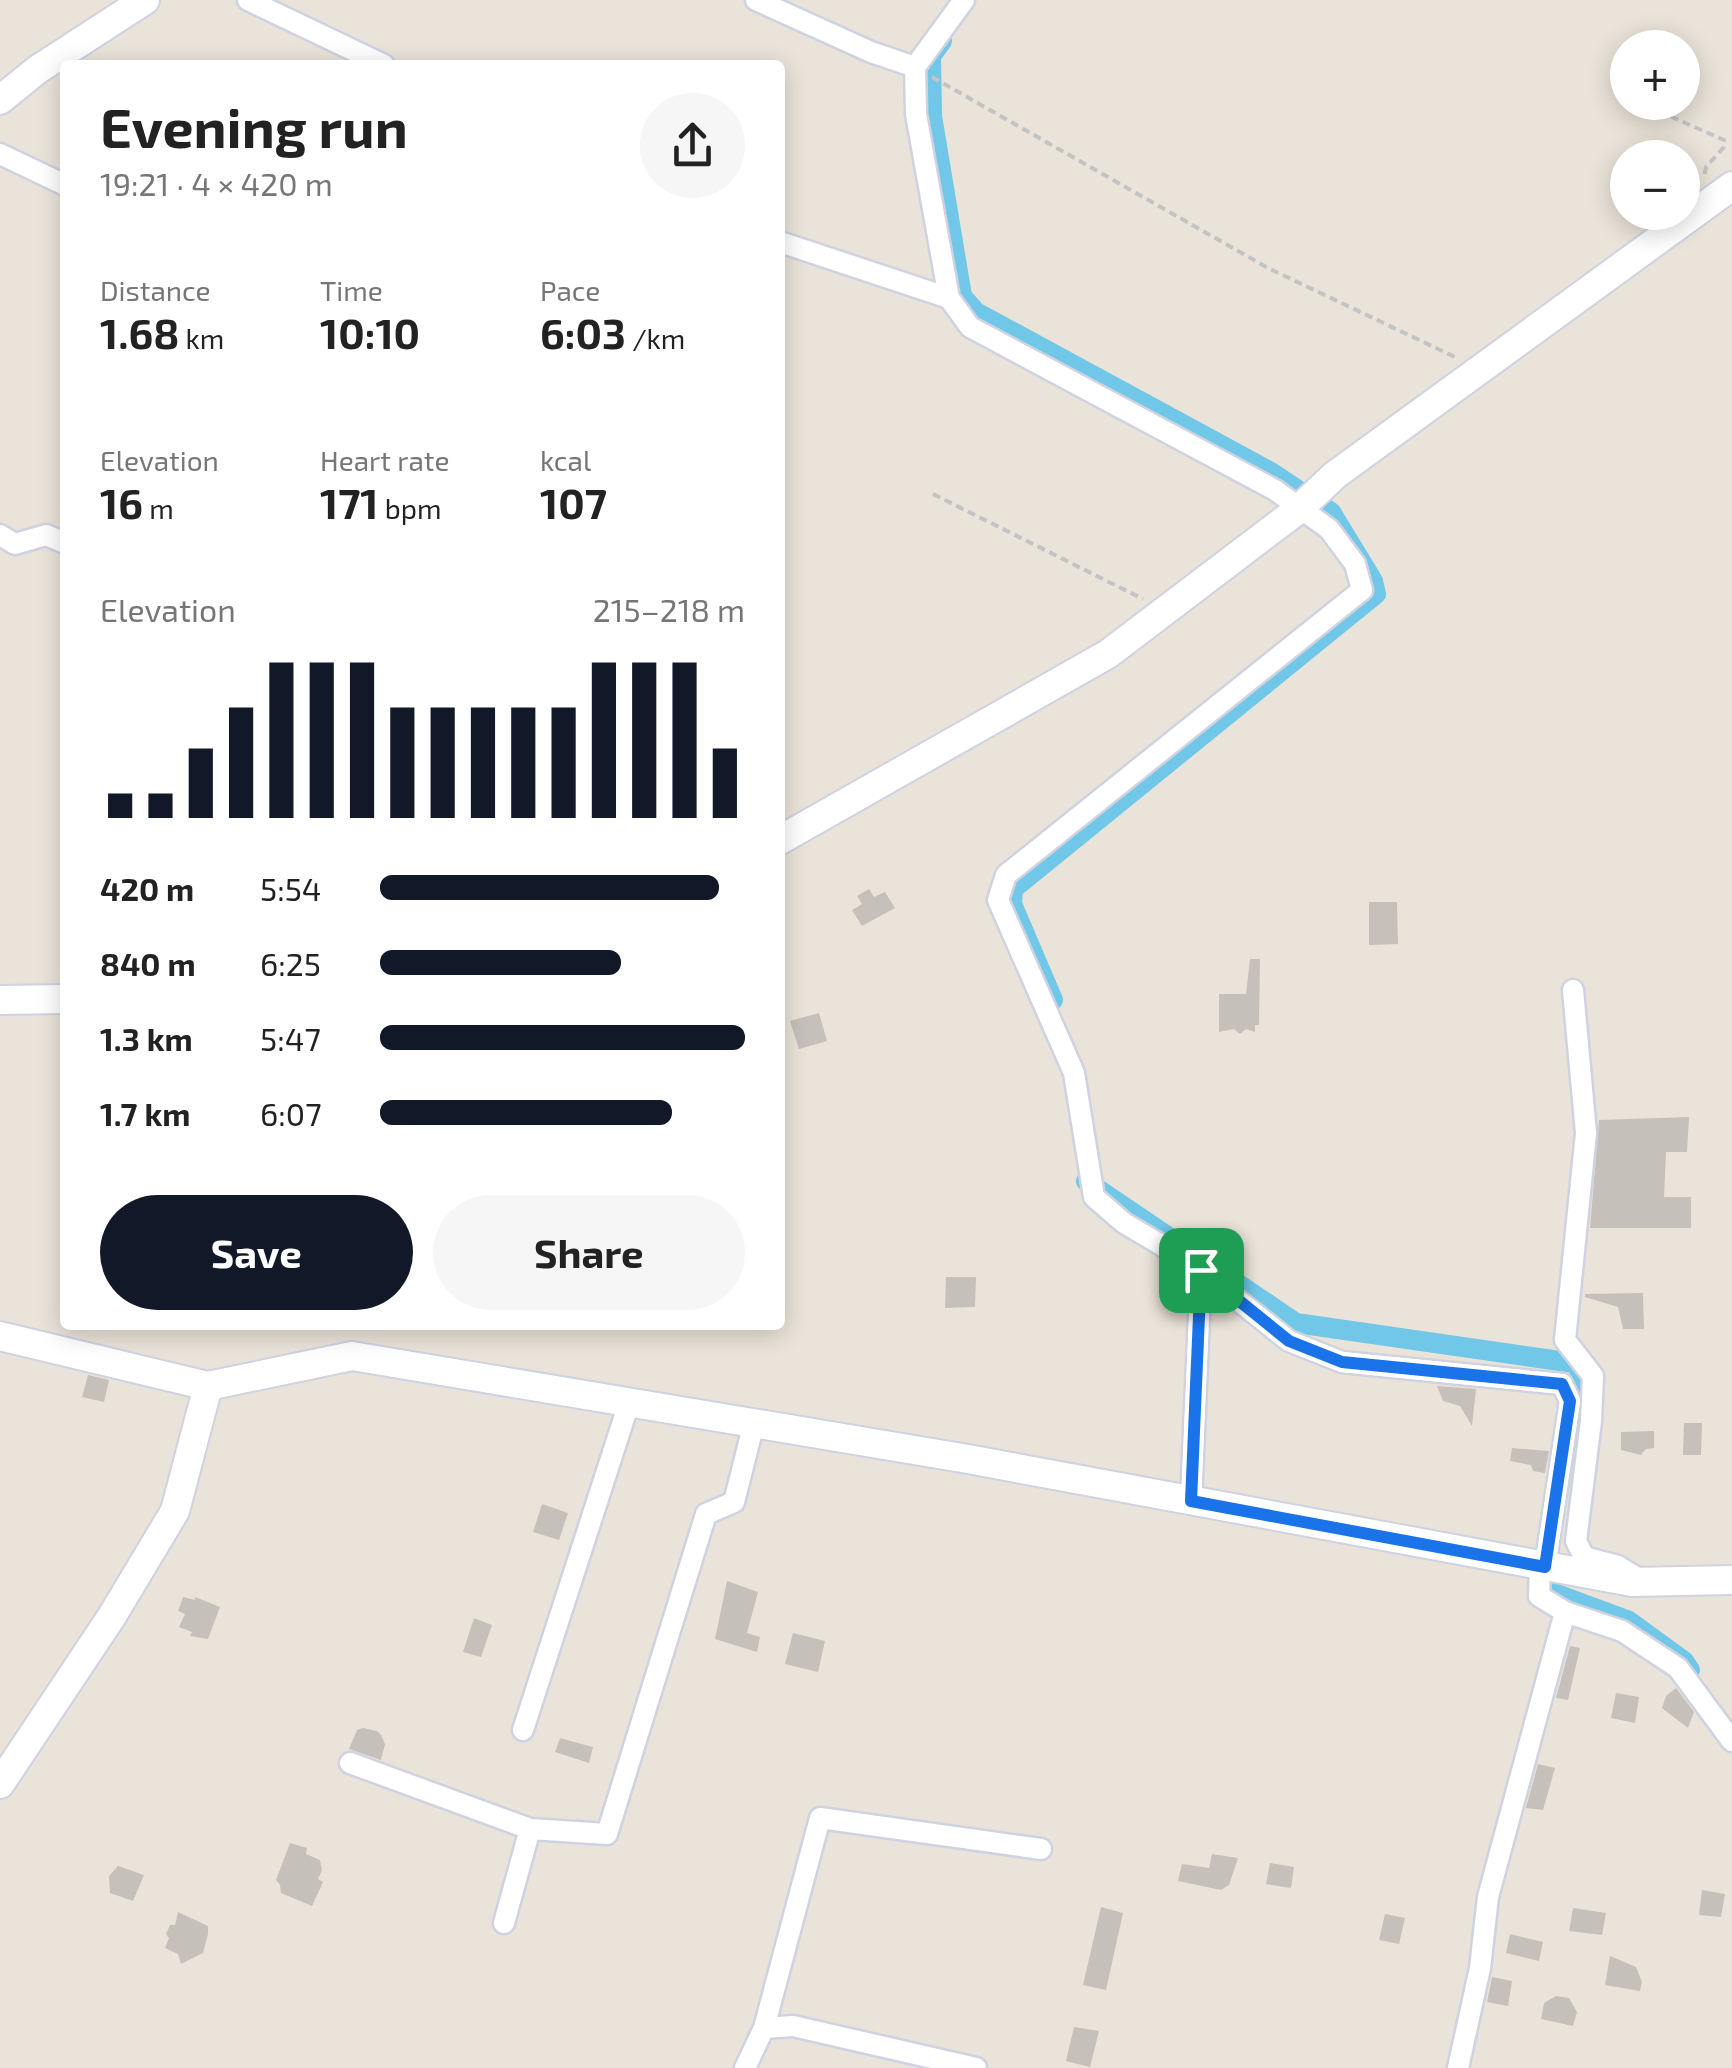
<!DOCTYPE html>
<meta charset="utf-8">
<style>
body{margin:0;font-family:"Exo 2",sans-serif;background:#f6f6f6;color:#222;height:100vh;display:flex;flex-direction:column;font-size:38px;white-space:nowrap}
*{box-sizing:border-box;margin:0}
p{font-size:32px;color:#767676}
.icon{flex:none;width:55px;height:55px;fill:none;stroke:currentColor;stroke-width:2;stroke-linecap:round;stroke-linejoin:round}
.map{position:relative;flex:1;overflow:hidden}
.details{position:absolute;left:60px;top:60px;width:725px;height:1270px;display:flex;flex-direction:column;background:#fff;border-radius:10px;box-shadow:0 5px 25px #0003}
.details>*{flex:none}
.controls{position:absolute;left:1610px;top:30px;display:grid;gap:20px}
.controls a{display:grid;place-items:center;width:90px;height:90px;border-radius:50%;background:#fff;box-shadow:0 5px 25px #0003;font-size:50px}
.pin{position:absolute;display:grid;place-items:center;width:85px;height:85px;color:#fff;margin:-42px;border-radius:20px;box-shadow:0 5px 15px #0006}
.round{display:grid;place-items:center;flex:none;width:105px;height:105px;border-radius:52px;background:#f6f6f6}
.overview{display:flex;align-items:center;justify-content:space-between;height:170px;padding:0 40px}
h1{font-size:55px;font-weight:700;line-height:75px}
.metrics{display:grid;grid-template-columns:repeat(3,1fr);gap:15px;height:170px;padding:10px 40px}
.metrics div{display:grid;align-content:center}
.metrics b{font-size:42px;font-weight:700}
.metrics small{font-size:28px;font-weight:400}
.metrics p{font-size:28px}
.chart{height:280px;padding:20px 40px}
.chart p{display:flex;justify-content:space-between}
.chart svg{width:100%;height:180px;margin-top:10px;stroke:#111827;stroke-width:6}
.primary-button{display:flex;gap:20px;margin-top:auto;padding:20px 40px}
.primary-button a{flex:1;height:115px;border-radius:60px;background:#111827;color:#fff;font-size:40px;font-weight:700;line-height:115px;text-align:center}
.primary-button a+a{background:#f6f6f6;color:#222}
ul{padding:0 40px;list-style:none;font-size:32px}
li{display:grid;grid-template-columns:160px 120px 1fr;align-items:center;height:75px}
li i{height:25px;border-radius:12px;background:#111827}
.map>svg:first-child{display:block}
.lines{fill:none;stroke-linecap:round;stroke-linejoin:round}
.canal{stroke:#70c7e8;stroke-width:20}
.building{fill:#c5c0b9}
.street-casing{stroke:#cfd2e0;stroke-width:25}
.secondary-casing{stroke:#cfd2e0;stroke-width:32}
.path{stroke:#c3c3c3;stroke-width:4;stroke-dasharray:8 5;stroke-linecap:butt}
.street{stroke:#fff;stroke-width:20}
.secondary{stroke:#fff;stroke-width:28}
.route-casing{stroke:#fff;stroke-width:20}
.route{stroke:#1a73e8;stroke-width:12}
</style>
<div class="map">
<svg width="1732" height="2068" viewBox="0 0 1732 2068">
<rect width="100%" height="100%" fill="#eae3d9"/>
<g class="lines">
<!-- canal -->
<path class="canal" d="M942,41L931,56L932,116L962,296L976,312L1271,472L1331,512L1373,581L1376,594L1013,889L1012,904L1053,1000
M1086,1181L1296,1323L1581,1364L1573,1418
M1551,1570L1548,1591L1629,1621L1684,1661L1690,1670"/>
</g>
<!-- building -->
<path class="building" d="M869,889L874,897L885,892L895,908L862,926L852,910L862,904L857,896Z
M1369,902H1397L1398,944L1369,945Z
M1250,959H1260L1259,1025H1255V1032L1246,1029L1240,1034L1234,1029L1219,1032V994H1246Z
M819,1013L827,1041L799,1049L790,1021Z
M1689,1117L1687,1152H1666L1664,1197H1691V1228H1590L1599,1120Z
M946,1277H976L975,1307L945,1308Z
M1643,1293L1644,1329H1623L1618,1307L1585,1297V1294Z
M88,1375L109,1380L104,1402L82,1397Z
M1437,1386L1476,1389L1472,1426L1460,1406L1443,1401Z
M1684,1423H1702L1701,1455H1683Z
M1654,1431V1448L1646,1449L1641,1455L1621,1450V1432Z
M1512,1448L1549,1451L1545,1473L1533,1471L1531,1465L1510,1461Z
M542,1504L568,1513L559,1540L533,1532Z
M727,1581L758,1592L747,1633L760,1637L757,1652L715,1639Z
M183,1597L195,1600V1597L220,1607L208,1639L190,1636L192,1632L179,1627L185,1614L178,1611Z
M474,1618L492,1625L481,1657L463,1652Z
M793,1633L825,1641L818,1672L785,1664Z
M1570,1646L1580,1648L1568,1700L1556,1698Z
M1676,1688L1694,1712L1688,1728L1662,1708L1666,1696Z
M1616,1693L1639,1697L1635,1723L1611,1718Z
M363,1728L377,1731L381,1735L385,1744L381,1760L349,1749L357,1730Z
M560,1738L593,1747L589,1763L555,1752Z
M1538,1764L1555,1768L1543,1810L1526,1808Z
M290,1843L307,1848L306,1854L320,1860L322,1870L318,1879L323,1882L312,1906L281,1893L280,1885L276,1880Z
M1212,1854L1238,1858L1229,1885L1221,1890L1178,1881L1182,1864L1209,1868Z
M1270,1863L1294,1867L1291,1888L1266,1884Z
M118,1866L144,1875L133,1901L110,1893L109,1876Z
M1702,1890L1725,1894L1721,1917L1699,1915Z
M1101,1907L1123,1913L1106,1990L1083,1985Z
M1573,1908L1606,1913L1602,1935L1569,1931Z
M178,1912L208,1926V1934L203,1953L181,1964L178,1954L165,1948L169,1938L166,1934L170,1925H175Z
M1385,1914L1405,1918L1399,1944L1379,1940Z
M1510,1934L1543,1942L1539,1961L1506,1953Z
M1610,1956L1636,1967L1642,1982L1640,1991L1605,1985Z
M1492,1977L1512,1981L1508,2006L1487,2002Z
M1556,1996L1569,1998L1577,2012L1573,2026L1541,2019L1544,2003Z
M1074,2027L1099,2031L1090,2067L1066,2061Z"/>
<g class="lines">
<!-- street casing -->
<g class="street-casing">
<path id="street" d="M248,0L384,65
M756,0L871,52L915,67
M964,0L915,67L916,114L949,298L970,327L1275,490L1329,529L1355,564L1362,590L1006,875L998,900L1074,1073L1094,1197L1124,1223L1190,1262L1289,1341L1342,1362L1562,1384L1570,1401L1545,1567
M0,154L65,185
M780,242L949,298
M0,535L15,544L46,535L65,543
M1573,990L1586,1133L1565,1340L1593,1376L1591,1421L1576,1541L1584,1557L1618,1566L1634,1576
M1191,1501L1201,1270
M1565,1612L1622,1631L1678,1668L1732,1741
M523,1730L629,1403
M350,1763L530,1829
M504,1923L530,1829L607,1834L706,1514L734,1502L754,1423
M764,2028L793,2026L976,2068
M745,2068L764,2028L820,1818L1041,1849
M1458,2068L1480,1968L1488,1897L1565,1612L1539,1596L1540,1566"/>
</g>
<!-- secondary casing -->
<g class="secondary-casing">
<path id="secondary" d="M0,100L37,70L145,0
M780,840L1108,654L1299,509L1335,475L1732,186
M0,1000L65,999
M0,1336L208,1386L352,1356L968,1459L1632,1582L1732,1580
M0,1784L112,1616L175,1511L208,1386"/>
</g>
<!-- path -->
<path class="path" d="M932,77L1268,268L1457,358
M1647,106L1724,140V147L1706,167L1704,177
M933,494L1143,599"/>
<!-- street -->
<use href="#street" class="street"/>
<!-- secondary -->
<use href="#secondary" class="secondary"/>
</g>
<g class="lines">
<!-- route casing -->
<g class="route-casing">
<path id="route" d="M1201,1270L1289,1341L1342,1362L1562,1384L1570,1401L1545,1567L1191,1501Z"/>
</g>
<!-- route -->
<use href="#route" class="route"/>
</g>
</svg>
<div class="controls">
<a>+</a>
<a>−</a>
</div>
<div class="pin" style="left:1201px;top:1270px;background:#1e9e55"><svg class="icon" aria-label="arrive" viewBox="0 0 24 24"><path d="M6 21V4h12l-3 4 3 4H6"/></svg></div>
<section class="details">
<div class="overview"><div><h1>Evening run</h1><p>19:21 · 4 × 420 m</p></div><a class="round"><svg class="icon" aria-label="share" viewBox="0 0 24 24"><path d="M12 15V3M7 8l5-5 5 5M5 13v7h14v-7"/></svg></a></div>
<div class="metrics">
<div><p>Distance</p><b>1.68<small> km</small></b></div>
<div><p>Time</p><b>10:10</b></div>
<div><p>Pace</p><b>6:03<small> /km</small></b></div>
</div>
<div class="metrics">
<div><p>Elevation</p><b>16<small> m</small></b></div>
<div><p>Heart rate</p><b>171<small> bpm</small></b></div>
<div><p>kcal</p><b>107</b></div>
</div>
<div class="chart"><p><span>Elevation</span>215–218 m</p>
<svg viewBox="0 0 160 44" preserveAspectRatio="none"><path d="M5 44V38M15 44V38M25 44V27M35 44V17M45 44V6M55 44V6M65 44V6M75 44V17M85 44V17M95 44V17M105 44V17M115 44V17M125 44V6M135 44V6M145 44V6M155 44V27"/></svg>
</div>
<ul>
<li><b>420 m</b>5:54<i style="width:93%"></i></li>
<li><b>840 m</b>6:25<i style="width:66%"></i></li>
<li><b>1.3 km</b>5:47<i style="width:100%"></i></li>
<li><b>1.7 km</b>6:07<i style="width:80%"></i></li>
</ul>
<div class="primary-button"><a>Save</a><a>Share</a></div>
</section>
</div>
